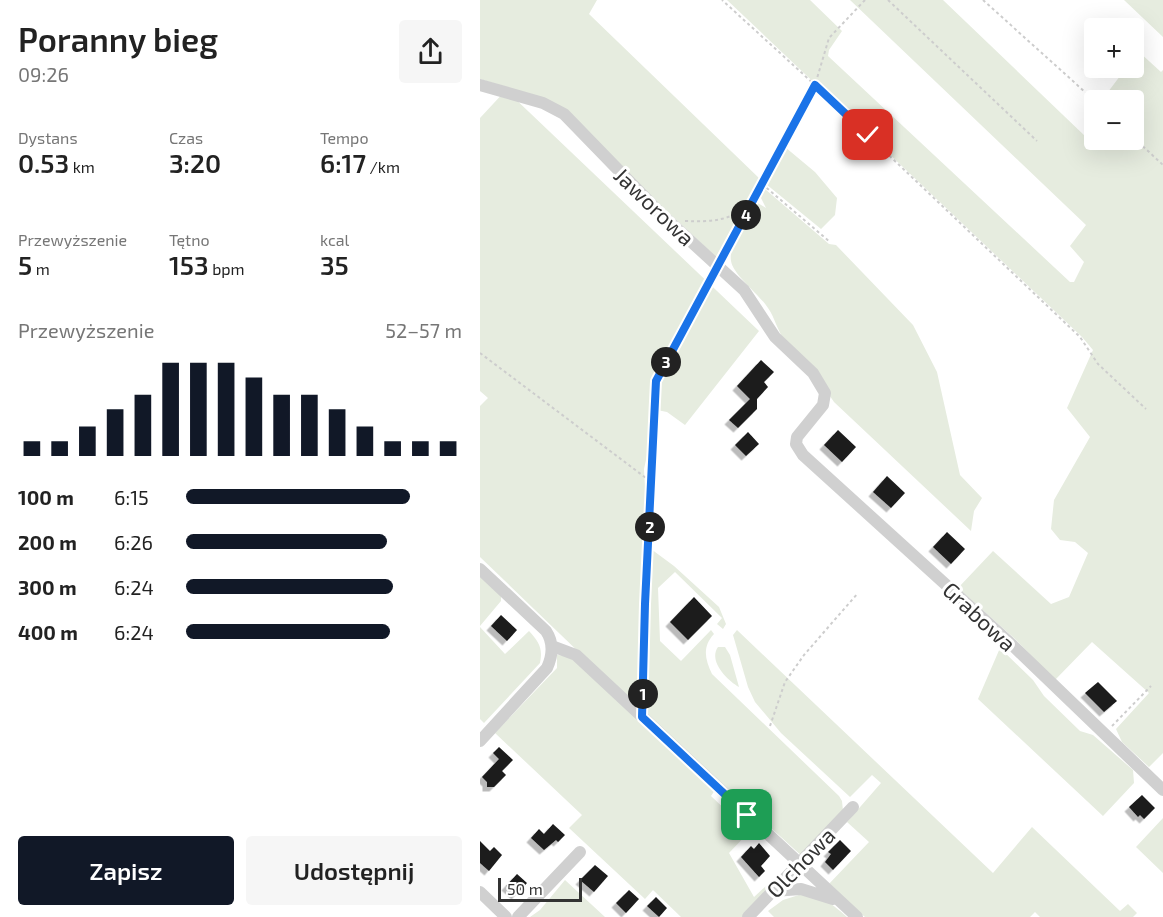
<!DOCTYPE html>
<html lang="pl">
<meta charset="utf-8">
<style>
body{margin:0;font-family:"Exo 2",sans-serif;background:#f6f6f6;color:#222;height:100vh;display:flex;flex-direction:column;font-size:22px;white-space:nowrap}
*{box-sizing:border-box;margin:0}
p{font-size:20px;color:#767676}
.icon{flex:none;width:33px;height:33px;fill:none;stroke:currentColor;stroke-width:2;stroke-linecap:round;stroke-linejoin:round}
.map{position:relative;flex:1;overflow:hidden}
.side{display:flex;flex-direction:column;background:#fff;width:480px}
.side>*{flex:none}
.fabs{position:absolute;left:604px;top:18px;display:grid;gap:12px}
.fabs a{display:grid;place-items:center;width:60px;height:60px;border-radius:6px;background:#fff;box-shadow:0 6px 24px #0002;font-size:30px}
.scale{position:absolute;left:18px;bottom:15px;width:84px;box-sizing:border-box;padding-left:6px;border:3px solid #333;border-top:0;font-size:16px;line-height:21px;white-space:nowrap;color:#333;-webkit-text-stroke:4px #fff;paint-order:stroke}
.pin{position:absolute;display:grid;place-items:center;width:51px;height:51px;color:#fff;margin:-26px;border-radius:12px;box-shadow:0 3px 9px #0006}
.km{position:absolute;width:30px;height:30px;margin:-15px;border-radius:50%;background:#222;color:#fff;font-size:16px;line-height:30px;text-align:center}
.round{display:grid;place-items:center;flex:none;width:63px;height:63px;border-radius:6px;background:#f6f6f6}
.headline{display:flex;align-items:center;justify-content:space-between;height:102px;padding:0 18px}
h1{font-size:33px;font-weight:600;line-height:45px}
.stats{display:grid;grid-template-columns:repeat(3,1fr);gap:9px;height:102px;padding:6px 18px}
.stats div{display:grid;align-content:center}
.stats b{font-size:26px;font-weight:600}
.stats small{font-size:16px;font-weight:400}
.stats p{font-size:16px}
.chart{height:168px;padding:12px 18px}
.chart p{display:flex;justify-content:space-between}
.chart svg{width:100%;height:108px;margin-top:6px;stroke:#111827;stroke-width:6}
.cta{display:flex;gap:12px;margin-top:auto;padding:12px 18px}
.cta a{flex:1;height:69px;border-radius:6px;background:#111827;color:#fff;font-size:24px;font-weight:600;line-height:69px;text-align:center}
.cta a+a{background:#f6f6f6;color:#222}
ul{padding:0 18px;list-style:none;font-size:20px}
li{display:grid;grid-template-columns:96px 72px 1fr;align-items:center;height:45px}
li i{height:15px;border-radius:8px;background:#111827}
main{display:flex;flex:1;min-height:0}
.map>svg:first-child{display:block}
.green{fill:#e6ecdf}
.building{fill:#1a1a1a;filter:url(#shadow)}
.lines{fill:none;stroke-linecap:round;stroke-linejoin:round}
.path{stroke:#cdcdcd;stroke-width:2;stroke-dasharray:3 3;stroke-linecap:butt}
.minor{stroke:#d0d0d0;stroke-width:12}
.route-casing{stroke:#fff;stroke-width:12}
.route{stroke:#1a73e8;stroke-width:8}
.labels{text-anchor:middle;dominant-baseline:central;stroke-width:6;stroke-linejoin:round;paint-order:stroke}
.street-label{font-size:22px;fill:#333;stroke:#fff}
</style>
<main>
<section class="side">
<div class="headline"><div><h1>Poranny bieg</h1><p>09:26</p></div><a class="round"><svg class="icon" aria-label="share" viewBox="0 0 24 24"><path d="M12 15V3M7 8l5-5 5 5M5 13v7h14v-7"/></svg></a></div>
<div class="stats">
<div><p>Dystans</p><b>0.53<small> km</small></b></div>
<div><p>Czas</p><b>3:20</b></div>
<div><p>Tempo</p><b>6:17<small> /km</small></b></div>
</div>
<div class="stats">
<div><p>Przewyższenie</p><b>5<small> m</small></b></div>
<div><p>Tętno</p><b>153<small> bpm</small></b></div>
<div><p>kcal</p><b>35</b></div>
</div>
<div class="chart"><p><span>Przewyższenie</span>52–57 m</p>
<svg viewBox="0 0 160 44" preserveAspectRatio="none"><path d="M5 44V38M15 44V38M25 44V32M35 44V25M45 44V19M55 44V6M65 44V6M75 44V6M85 44V12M95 44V19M105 44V19M115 44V25M125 44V32M135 44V38M145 44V38M155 44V38"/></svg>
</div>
<ul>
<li><b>100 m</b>6:15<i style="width:81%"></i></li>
<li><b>200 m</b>6:26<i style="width:73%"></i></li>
<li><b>300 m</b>6:24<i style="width:75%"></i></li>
<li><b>400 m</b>6:24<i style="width:74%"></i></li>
</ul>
<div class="cta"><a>Zapisz</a><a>Udostępnij</a></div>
</section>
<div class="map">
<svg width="683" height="917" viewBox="0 0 683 917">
<defs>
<filter id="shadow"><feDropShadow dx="-4.5" dy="4.5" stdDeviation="0" flood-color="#0004"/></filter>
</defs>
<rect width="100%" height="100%" fill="#fff"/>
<!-- green -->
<path class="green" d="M0,0H117L109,14L280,179L299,142L335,172L357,198L355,215L341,229L280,179L262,215L236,257L175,200L90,114L45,93L0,79Z
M247,0H330L362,31L349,50L348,56L590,282H594L604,262L590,246L606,225L370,0H463L606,137L615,117V140H654V100H622L646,68H654V57L658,51L681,72L683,70V753L669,767L642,742L636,729L669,693L612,642L575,680L534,638L478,588L513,551L571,604L589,597L608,553L595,542L580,540L571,529L574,500L610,437L587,408L613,350L602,337Z
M644,0H683V37Z
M26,90L279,331L205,425L187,412L177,410L164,469L166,505L159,710L0,557V406L8,398L0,391V118Z
M285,189L349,244L356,245L433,325L457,372L480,475L502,498L494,511L491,531L354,402C340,380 321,362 305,341C297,330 295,318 288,308C280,295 253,275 251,261C248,244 268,217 276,202L286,208L280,196Z
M171,549L194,566L239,607L246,624L243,629L237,624L242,618L195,572L178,588L180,641L201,661L231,630L234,634C222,647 225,659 232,674L359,796L362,801L363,811L324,858L165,713Z
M0,573L21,593V601L0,626Z
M0,627L25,654L49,631C59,642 63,648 60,663L4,723L0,719Z
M257,630L513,873L552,827L640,911L648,904L657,913L653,917H560L555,912L550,917H385L347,886L389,842L367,822L401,783L392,775L370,797L301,733L275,702L268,687L253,635Z
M238,647H245L250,655L259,687C247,680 228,661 238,647Z
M520,648L553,680L564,696L600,731L613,735L653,770L654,783L623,816L498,699Z
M77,655L90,656L235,790L231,796L269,832L249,853L274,897L286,886L291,890L262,917H201L173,890L165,899L89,828L102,815L15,733L77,668Z
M683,818V873L656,847Z
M85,880L125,917H50L60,910Z
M322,894C344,897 351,903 367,917H294L288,911L303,900Z"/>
<!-- building -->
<path class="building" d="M281,360L294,372L284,382L288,387L277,399V409L258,428L249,420L270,399L257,386Z
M358,430L376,447L362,462L344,445Z
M268,432L279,444L266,456L255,445Z
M407,476L425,493L411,508L393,492Z
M467,532L485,549L471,564L453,547Z
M214,597L232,616L208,640L190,622Z
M21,615L37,630L27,641L11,626Z
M618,682L637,701L624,712L605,693Z
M19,747L33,760L22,771L26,775L14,787H7V782L2,777L19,759L13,753Z
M662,795L675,808L664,819L660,815L658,817L649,807Z
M73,824L85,835L78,842L76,840L64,850L51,838L59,829L64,834Z
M360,840L371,851L353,870L345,862L351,854L348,852Z
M0,841L10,851L14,847L22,855L9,871L0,863Z
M279,843L290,856L281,866L285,871L279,877L261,857L271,846L274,849Z
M115,865L128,876L114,892L100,880Z
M37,874L47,883L36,895L26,886Z
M149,890L159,899L146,913L136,903Z
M176,897L187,908L179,917L167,906Z"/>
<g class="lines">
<!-- path -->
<path class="path" d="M385,0L349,38L335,85L600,337L618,364L666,409
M408,0L557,141
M503,0L615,101
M654,138L683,165
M282,184L350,242
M205,221C232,222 248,221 271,205L335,85L242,0
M243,255L271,205
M0,353L170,481
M163,700L165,605L176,381L232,276
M290,726L305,682L324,655L378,593
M632,726L671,686"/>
<!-- minor -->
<path class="minor" d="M0,85L63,103L84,114L182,215L264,290L295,337L333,373L345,393L343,405L317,437L316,444L323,455L529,642L683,790
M0,569L66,631C74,643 73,655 67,668L0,741
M72,646L96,655L377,917
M293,891L321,889L353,899
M0,892L26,917
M38,917L100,852
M268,917L373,807"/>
</g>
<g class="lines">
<!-- route casing -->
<g class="route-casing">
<path id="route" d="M267,815L162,717L165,604L176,381L335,85L388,135"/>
</g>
<!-- route -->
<use href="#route" class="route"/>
</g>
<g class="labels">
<!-- street labels -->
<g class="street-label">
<text transform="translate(175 206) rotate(44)">Jaworowa</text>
<text transform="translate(500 616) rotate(43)">Grabowa</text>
<text transform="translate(320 862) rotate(-46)">Olchowa</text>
</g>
</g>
</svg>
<div class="fabs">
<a>+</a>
<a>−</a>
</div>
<div class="scale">50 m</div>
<div class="pin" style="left:267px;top:815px;background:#1e9e55"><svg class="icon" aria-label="arrive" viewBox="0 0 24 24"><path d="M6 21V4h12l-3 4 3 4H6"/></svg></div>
<div class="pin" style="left:388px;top:135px;background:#d93025"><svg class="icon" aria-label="check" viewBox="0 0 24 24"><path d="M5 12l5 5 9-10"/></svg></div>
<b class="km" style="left:163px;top:694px">1</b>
<b class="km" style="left:170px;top:527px">2</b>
<b class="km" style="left:186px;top:362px">3</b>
<b class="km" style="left:266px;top:215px">4</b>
</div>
</main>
